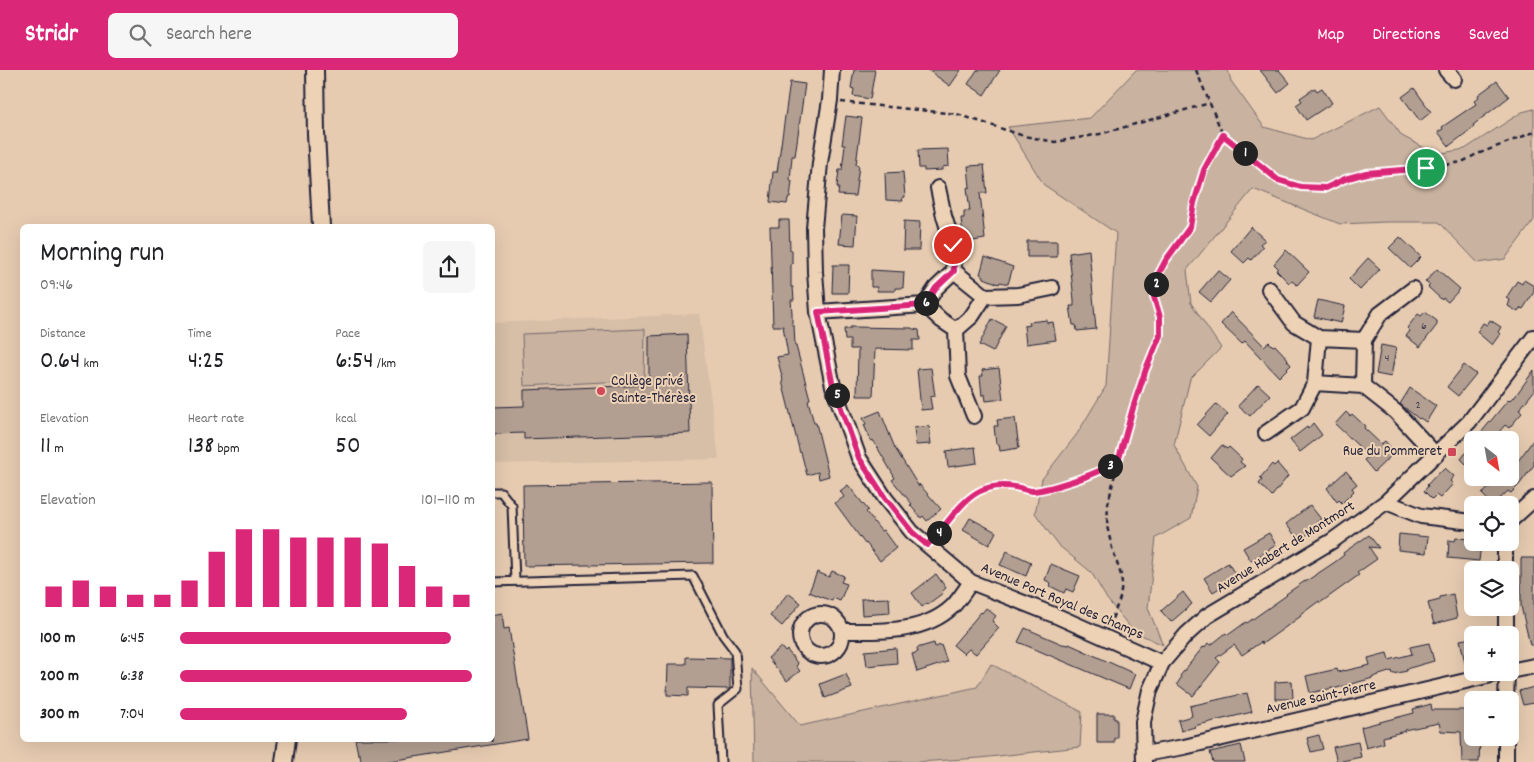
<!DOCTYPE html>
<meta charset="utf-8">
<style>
body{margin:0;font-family:Dekko,sans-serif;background:#f6f6f6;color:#202124;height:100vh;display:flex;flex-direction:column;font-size:19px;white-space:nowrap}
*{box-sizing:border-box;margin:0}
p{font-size:16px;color:#757577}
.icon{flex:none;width:28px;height:28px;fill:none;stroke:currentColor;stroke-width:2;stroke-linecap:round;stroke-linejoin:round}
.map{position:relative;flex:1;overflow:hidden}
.sheet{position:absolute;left:20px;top:154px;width:475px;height:518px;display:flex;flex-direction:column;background:#fff;border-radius:8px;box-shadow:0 5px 20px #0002}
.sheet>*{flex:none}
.needle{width:32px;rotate:149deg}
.tools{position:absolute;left:1464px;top:361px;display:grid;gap:10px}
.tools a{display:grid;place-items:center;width:55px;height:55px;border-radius:8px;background:#fff;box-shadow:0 5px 20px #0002;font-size:25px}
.pin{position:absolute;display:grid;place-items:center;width:42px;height:42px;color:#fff;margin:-21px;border:2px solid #fff;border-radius:50%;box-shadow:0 1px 5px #0007}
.km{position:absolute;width:25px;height:25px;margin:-12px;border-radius:50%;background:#222;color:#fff;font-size:14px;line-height:25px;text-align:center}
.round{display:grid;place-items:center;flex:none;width:52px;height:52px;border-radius:8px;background:#f6f6f6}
.head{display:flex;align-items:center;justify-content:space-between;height:85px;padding:0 20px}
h1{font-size:28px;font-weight:600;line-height:38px}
.figures{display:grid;grid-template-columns:repeat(3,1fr);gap:8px;height:85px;padding:5px 20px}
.figures div{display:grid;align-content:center}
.figures b{font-size:25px;font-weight:600}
.figures small{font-size:14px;font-weight:400}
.figures p{font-size:14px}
.chart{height:140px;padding:10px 20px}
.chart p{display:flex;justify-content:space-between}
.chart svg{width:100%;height:90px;margin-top:5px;stroke:#db2777;stroke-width:6}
ul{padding:0 20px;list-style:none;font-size:16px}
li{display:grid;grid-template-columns:80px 60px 1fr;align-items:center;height:38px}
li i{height:12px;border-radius:6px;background:#db2777}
header{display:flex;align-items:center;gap:30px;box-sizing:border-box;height:70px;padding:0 25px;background:#db2777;color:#fff}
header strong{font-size:24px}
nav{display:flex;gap:28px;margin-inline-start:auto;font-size:18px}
.search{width:350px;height:45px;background:#f6f6f6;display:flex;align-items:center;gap:12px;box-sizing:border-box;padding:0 18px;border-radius:8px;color:#757577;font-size:19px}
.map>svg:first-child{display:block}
.built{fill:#d6bea7}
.green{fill:#c9b29f;stroke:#766a6d}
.building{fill:#b29f91;stroke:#22223b}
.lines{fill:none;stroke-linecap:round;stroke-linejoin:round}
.service-casing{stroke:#22223b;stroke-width:11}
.minor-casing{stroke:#22223b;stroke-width:18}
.tertiary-casing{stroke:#22223b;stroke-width:20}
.path{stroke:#22223b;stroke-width:2.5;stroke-dasharray:5 4;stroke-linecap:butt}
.service{stroke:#eed2b5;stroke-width:7}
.minor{stroke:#eed2b5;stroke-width:14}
.tertiary{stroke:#eed2b5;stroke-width:16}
.route-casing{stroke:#fff;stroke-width:10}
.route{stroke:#db2777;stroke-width:6}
.poi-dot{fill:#d1495b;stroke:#eed2b5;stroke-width:2}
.labels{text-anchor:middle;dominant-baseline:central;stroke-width:4;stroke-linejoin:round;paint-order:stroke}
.number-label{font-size:12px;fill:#464150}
.poi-label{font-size:15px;fill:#22223b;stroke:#eed2b5;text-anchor:start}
.street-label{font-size:15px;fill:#22223b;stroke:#eed2b5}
</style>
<header>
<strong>Stridr</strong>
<div class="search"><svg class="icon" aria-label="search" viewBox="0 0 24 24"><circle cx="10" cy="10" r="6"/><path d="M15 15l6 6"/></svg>Search here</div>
<nav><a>Map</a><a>Directions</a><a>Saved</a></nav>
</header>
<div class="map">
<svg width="1534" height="692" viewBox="0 0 1534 692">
<rect width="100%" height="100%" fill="#e6cbb0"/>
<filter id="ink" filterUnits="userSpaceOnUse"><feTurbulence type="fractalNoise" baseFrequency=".02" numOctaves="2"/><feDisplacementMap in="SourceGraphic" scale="10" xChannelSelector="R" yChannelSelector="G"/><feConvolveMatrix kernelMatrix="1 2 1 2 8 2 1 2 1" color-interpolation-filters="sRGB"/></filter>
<g filter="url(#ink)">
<!-- built -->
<path class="built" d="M699,244L719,389L493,394L492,253Z"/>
<!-- green -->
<path class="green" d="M1136,0H1228L1231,11L1264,57L1311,70L1380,36L1402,66L1436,84L1465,79L1522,42L1534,39V150L1505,189L1478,193L1439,152H1386L1340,154L1253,119L1187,200L1191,233L1221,278L1190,309L1174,375L1197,417L1191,448L1156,468L1148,538L1163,575L1133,561L1107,529L1091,502L1058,475L1035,443L1042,409L1077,364L1106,316L1116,163L1044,115L1008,57L1090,48Z
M645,259L644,310L524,316L522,264Z
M991,594L1082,642L1080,677L980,688L918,692H754L752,598L800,656L977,617Z"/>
<!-- building -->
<path class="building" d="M854,0H875L870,29L853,26L854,19L851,18Z
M928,0H961L950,16Z
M977,0H1000L984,25L968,14Z
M1260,0H1279L1290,13L1278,23Z
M1497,11L1509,27L1473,55L1474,57L1449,76L1438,62L1443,59L1442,57L1476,34L1474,31L1479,27L1478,25Z
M790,12L805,14L795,86H792L790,111H792L790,128H788L787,134L770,132L773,102H777Z
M1315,18L1317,21L1322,18L1332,33L1306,50L1296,35L1302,31L1300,28Z
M1414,18L1431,42L1420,51L1402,27Z
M846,46L862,48L856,95L859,96L855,126L838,125L839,117H837L839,100H842L845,75H842Z
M948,79L949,96L942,97V100L924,101V98H919L918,80Z
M984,95L987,123H980L985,169L967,172L966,165L963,166L961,148H964V141H970L967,118L970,117L968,96Z
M903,102L905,127L902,128L903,131L886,130L885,103Z
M842,145L857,146L855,175L839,174Z
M779,150H789L790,180H792V194H791V217H793L794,230H791L792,243V255H794L795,276H796L810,329L808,330L811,342L814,353H816L829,406L819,409L818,402L807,405L801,382L800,383L782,311L783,310L777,287L788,285L783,256H773L770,157H779Z
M904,151L920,152L919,180H903Z
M1251,157L1265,170L1260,174L1263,177L1251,190L1249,188L1244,193L1231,181Z
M1400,167L1421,187L1410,198L1389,178Z
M1027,171H1057V187H1027Z
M1089,180L1096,259L1077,261L1076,255H1073L1070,236H1074V230L1069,183Z
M1286,180L1309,202L1297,215L1292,211L1289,213L1276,200L1278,198L1274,194Z
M985,187L1013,197L1008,214L1000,212L999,214L984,208V206L980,204Z
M1368,188L1380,199L1360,220L1349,209Z
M833,195H849L848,223H832Z
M1437,199L1460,219L1448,232L1443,228L1442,230L1428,217L1430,215L1425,212Z
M871,200L904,202L903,218H895V221H877V217H871Z
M1218,200L1230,210L1211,232L1199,222Z
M1524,210L1534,216V222L1523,239L1521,238L1518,242L1508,236L1510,230L1506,228L1517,211L1522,214Z
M1318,230L1345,236L1341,253L1314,247Z
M1231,242L1264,276L1269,272L1273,276L1275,275L1288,289L1287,290L1291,295L1279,307L1245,271L1242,274L1221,254Z
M1425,242L1437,251V255L1420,277L1406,266L1410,261L1407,258L1418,244L1421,246Z
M992,249L1006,256L993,282L979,275Z
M1047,250V253L1053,252L1056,270L1026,274L1024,256L1030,255L1029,252Z
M1490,250L1501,257L1498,262L1500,264L1492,275L1477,262L1483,253L1487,255Z
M850,257L912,258L913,259L919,260L920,270H913V280L875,279L873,326H857L858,279H850V270H845L844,259H850Z
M687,264L690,363L524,369V363L492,364V337L524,336V320L649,315V266Z
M1381,275L1396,278L1391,307L1376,304Z
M1464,295L1476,304L1458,326L1447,317Z
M931,298L935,326L930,327L932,339L921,340L917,299Z
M999,298L1003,329L986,331L985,324L982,326L980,306H983L982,300Z
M1534,300V321L1519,340L1522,343L1509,358L1505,355L1492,370H1475L1508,330L1509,331L1513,327L1514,328Z
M1258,314L1270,325L1250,346L1238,336Z
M1410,318L1436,336L1426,352L1420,348L1419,349L1400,334Z
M1216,334L1228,344L1209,366L1197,355Z
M880,341L895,378L919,417V414L941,439L927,451L923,446L921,448L910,435L912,434L892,410L895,408L873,370L871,371L864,355L866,354L863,348Z
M1346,342L1350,346L1352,344L1365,356L1364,358L1381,374L1385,371L1395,382L1374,402L1364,390L1369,386L1335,354Z
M1015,348L1019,378L1000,381L999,374H996L994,356H998L997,350Z
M1313,353L1322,365L1300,382L1290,370L1307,357L1308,359Z
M929,356L931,374L916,375L914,358Z
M1534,369V395L1519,415L1511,423L1508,421L1493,435L1482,424L1500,408H1510V402Z
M1222,375L1227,379L1229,377L1242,389L1240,392L1245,396L1231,406L1211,388Z
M1472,375V400L1461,389Z
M975,377L977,393L948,397L946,381Z
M1277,393L1288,406L1272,426L1259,414L1262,410L1260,408L1272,394L1274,396Z
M1445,398L1454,406L1450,411L1453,414L1440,428L1436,425L1432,429L1424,421L1428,416L1427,415L1440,401L1441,402Z
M1346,401L1357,414L1352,418L1354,421L1342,433L1339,430L1337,432L1327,418Z
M712,412L713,493L524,496L523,415Z
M848,415L868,440L866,442L881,461L883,460L896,478L880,491L866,473L865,474L835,433L844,427L840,421Z
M1310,435L1321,449L1317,452L1319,455L1304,467L1302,464L1297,468L1286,454Z
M970,448L996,462L989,475L963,460Z
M1269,463L1276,475L1251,491L1243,478Z
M1399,464L1428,467L1426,483L1398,480Z
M1369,465L1379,478L1369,477L1377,489L1357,503L1359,505L1320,533L1319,531L1300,545L1301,546L1262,574L1261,572L1242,585L1234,575L1216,588L1220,592L1193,626L1177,614L1181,608L1180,606L1203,577L1204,578L1208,573L1211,575L1226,563L1228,565L1246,552L1247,553L1287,525L1286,524L1305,511V512L1335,492L1344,485L1343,483Z
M1456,468L1472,469V472L1481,474L1479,491L1448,488L1449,470L1455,471Z
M1007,481L1031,492L1026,506L1000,495Z
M1521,488H1534V575H1530L1521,536Z
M1228,493L1237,507L1213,522L1204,508Z
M1051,494L1080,506L1073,522L1066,519L1064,523L1050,516L1051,513L1045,510Z
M832,501L844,506L841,512L847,514L840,531L833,528L832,531L809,522L817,502L829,507Z
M936,504L946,518L942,522L943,523L928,534L927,533L922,537L912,523Z
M1183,522L1192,534L1171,552L1161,541Z
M788,523L801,533L782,556L770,546Z
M1453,524L1457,548L1434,554L1428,533L1440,530V527Z
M889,528L890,543L862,545L861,529Z
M986,538L996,546L992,551L999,558L976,584L969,579L964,584L953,575L981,542L982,543Z
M502,543L504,559L509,558L511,571L519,619H520L528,669L383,692H361L360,684H358L355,669H492V672V545Z
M1025,558L1062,574L1069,575V574L1135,604L1129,619L1018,572Z
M1472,568V600L1467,602L1460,570Z
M934,573L935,577L941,575L947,592L917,602L912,584L918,582L917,578Z
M1429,573L1434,591L1406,599L1407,601L1393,604L1392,601L1373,607V608L1333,619V618L1310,623L1306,606L1337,599L1338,602L1344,600V601L1370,595L1368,588L1387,583L1389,590L1412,584L1410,577Z
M781,577L785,582L787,580L798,594L796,596L800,601L787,611L768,588Z
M896,578L897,593L867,596L865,581Z
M686,587L730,588V619L688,618V626L667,625L668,594H686Z
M846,604L852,618L825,628L820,614Z
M1292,611L1293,629H1275V612Z
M1534,617V633L1523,635L1519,621Z
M1247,623L1252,642L1194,656L1195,657L1181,661L1178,650L1192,646L1190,636Z
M1431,634L1432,640H1466L1467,653H1472V668H1480L1479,692H1462L1461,662L1441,661L1439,653L1404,660L1405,661L1383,667L1384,673L1366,678L1361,657L1414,643L1413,639Z
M1097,644H1114V649H1117V668H1114V673H1097Z
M1319,665L1323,679L1311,682L1307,668Z
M1358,672L1361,687L1337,692L1333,677Z
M1241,675L1245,692H1213L1210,682Z"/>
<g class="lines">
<!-- service casing -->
<g class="service-casing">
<path id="service" d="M492,422H501L512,436L515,511
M492,512L693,506L723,565L735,581L738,619L718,635L721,692"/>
</g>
<!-- minor casing -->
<g class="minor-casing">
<path id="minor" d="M832,0L830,30L820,93L814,158L815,202L818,242L833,316L859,388L885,428L912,462L971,512L1059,547L1162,593
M1446,0L1454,9
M938,118L944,146L953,175L954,201
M1269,219L1294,253L1319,268L1364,270
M985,226L972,246L956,260L941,250L925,235L936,218L954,201L985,226L1018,225L1052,218
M818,242L925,235
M956,260L958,306L974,346
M1315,313L1363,316L1396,342L1436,385
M1363,316L1364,270L1380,244L1413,219
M1266,363L1302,338L1315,313L1319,268
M1386,432L1421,446L1472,452
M1510,451L1534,429
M1505,472V500
M1506,538V565
M800 565a21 21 0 1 1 42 0a21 21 0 1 1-42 0Z
M842,561C879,561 923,564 952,537C959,530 965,520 971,512
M1510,601L1534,596
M1506,630L1507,602
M1144,684L1184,677L1504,602
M1144,692L1143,652L1150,620L1162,593L1186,565L1207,546L1332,471L1386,432L1469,352L1534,267
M1506,692V668"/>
</g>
<!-- tertiary casing -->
<g class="tertiary-casing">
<path id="tertiary" d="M315,0L316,64L321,156
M284,692L287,669"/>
</g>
<!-- path -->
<path class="path" d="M1196,0L1223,65
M841,32L957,44L1024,66L1055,72L1100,64L1210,33
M936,467L961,436L977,423L989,418L1002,416L1014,417L1033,421L1042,420L1080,410L1118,392
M1109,557L1120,528L1122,514L1121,505L1112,478L1107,456L1108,434L1123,369L1146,299L1159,265L1160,247L1154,227L1156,209L1166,190L1190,157L1194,133L1204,100L1223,65L1277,110L1301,117L1326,118L1345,109L1366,103L1426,98L1462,92L1475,85L1534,62"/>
<!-- service -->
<use href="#service" class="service"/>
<!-- minor -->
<use href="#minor" class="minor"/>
<!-- tertiary -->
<use href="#tertiary" class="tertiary"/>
</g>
</g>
<g class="lines" filter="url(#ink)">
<!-- route casing -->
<g class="route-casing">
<path id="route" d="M953,175L954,201L936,218L925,235L818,242L833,316L859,388L885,428L912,462L927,475C945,459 957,434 978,422C989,416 1003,415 1015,417C1022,418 1028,421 1034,421C1042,420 1050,418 1057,416C1078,410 1098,403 1118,392L1133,338L1146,299L1160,265V247L1154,227L1156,209L1166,190L1190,157L1194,133L1204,100L1223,65L1278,110L1301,117L1326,118L1345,109L1366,103L1426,98"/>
</g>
<!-- route -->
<use href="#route" class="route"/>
</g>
<!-- markers -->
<g class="poi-dot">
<circle cx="601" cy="321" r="5"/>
<rect x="1447" y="377" width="10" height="10" rx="2.5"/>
</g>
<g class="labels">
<!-- number labels -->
<g class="number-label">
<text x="1424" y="256">6</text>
<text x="1387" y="288">4</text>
<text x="1418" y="335">2</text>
</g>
<!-- poi labels -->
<g class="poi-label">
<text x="611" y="312">Collège privé<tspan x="611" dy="17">Sainte-Thérèse</tspan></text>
<text x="1442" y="382" text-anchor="end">Rue du Pommeret</text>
</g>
<!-- street labels -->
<g class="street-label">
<text transform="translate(1286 478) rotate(-32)">Avenue Habert de Montmort</text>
<text transform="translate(1062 532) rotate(23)">Avenue Port Royal des Champs</text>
<text transform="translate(1321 628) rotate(-13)">Avenue Saint-Pierre</text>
</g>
</g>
</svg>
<div class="tools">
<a><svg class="needle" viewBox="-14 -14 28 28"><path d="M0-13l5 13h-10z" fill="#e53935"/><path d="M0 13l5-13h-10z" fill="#757577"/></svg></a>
<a><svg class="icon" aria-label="locate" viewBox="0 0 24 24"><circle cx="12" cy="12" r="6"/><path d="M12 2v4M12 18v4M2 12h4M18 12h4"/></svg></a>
<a><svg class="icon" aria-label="layers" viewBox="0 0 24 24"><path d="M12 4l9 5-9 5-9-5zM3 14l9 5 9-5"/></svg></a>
<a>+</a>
<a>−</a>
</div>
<div class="pin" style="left:1426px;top:98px;background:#1e9e55"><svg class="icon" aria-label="arrive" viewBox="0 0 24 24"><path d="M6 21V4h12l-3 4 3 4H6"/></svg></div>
<div class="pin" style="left:953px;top:175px;background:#d93025"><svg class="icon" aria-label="check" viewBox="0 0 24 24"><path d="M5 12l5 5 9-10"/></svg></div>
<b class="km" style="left:1245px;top:83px">1</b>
<b class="km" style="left:1156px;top:214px">2</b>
<b class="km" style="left:1110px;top:396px">3</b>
<b class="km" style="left:939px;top:463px">4</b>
<b class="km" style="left:837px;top:325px">5</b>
<b class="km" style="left:926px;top:233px">6</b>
<section class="sheet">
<div class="head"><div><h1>Morning run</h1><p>09:46</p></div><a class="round"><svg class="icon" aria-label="share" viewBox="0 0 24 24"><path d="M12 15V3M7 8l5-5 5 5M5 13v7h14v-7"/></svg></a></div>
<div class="figures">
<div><p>Distance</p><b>0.64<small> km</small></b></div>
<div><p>Time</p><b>4:25</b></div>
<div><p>Pace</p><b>6:54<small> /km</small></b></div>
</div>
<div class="figures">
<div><p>Elevation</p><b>11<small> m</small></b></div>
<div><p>Heart rate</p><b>138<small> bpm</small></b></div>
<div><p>kcal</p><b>50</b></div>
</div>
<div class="chart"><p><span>Elevation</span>101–110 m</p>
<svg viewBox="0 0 160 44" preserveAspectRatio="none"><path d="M5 44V34M15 44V31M25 44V34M35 44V38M45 44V38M55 44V31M65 44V17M75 44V6M85 44V6M95 44V10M105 44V10M115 44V10M125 44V13M135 44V24M145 44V34M155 44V38"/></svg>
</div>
<ul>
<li><b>100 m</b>6:45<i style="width:92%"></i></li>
<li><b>200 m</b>6:38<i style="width:99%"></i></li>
<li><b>300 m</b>7:04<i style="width:77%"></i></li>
</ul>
</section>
</div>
